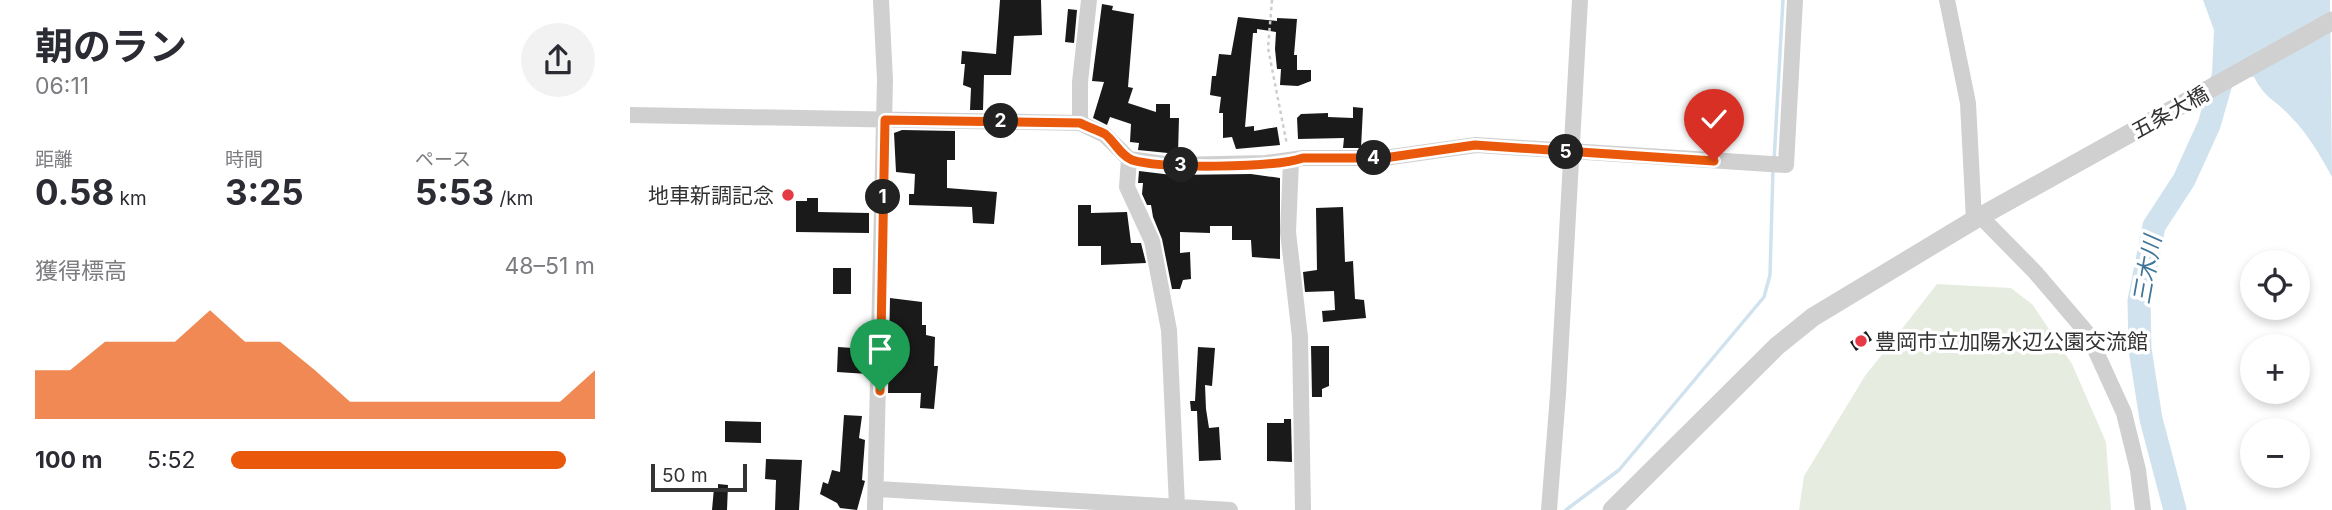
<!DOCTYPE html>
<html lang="ja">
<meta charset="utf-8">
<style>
body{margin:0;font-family:Inter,"Noto Sans JP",sans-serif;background:#f2f2f3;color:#2b2b33;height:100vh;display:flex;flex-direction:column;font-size:26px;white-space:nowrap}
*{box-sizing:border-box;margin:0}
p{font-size:23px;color:#7c7c81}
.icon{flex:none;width:38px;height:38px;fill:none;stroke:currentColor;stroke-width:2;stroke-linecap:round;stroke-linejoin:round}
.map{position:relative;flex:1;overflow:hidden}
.side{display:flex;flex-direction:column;background:#fff;width:630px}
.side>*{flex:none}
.controls{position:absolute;left:1610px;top:250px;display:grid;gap:14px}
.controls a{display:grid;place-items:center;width:70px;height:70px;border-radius:50%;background:#fff;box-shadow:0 4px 10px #0003;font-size:35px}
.scale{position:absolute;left:21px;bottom:18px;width:96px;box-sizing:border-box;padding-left:7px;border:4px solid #333;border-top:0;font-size:19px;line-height:24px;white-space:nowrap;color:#333;-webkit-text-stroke:5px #fff;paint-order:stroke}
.pin{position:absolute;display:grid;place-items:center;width:60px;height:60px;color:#fff;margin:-72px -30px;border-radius:50% 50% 50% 0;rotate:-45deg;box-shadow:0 0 7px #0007}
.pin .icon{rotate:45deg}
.km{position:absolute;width:35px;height:35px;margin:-18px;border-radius:50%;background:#222;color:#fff;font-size:19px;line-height:35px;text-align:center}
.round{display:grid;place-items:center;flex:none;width:74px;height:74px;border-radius:37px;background:#f2f2f3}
.overview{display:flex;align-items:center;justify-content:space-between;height:119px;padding:0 35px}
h1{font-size:38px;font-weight:700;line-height:52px}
.stats{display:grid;grid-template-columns:repeat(3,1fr);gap:10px;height:119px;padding:7px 35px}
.stats div{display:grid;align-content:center}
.stats b{font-size:35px;font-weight:700}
.stats small{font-size:19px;font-weight:400}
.stats p{font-size:19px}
.chart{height:196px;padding:14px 35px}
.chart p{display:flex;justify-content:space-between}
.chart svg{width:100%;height:126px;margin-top:7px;fill:#ea580c;opacity:.7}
ul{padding:0 35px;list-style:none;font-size:23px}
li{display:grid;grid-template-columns:112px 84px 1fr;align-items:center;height:52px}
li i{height:18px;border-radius:9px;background:#ea580c}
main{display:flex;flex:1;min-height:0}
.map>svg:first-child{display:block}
.green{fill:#e6ecdf}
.water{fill:#cfe2ee}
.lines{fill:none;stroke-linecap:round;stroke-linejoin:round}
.stream{stroke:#cfe2ee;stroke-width:3.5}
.river{stroke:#cfe2ee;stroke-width:23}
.building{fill:#1a1a1a}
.path{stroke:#cdcdcd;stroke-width:2.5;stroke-dasharray:3.5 3.5;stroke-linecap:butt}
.minor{stroke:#d0d0d0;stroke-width:16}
.tertiary{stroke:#d0d0d0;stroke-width:19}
.route-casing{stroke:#fff;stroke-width:14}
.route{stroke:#ea580c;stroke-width:9}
.poi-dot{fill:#e63946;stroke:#fff;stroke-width:2.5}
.labels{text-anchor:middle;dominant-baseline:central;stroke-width:7;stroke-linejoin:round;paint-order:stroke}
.street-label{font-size:21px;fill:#333;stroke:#fff}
.poi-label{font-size:21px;fill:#333;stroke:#fff;text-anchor:end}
.water-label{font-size:23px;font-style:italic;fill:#3f7597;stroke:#fff}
</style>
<main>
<section class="side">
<div class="overview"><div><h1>朝のラン</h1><p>06:11</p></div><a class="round"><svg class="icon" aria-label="share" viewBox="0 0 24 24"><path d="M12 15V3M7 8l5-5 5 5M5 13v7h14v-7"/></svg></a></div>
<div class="stats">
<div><p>距離</p><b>0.58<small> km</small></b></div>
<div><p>時間</p><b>3:25</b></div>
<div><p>ペース</p><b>5:53<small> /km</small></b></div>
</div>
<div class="chart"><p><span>獲得標高</span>48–51 m</p>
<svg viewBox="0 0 160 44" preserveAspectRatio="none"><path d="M0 44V27L10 27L20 17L30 17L40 17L50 6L60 17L70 17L80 27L90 38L100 38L110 38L120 38L130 38L140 38L150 38L160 27V44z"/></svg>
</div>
<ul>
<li><b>100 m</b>5:52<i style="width:92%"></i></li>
</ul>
</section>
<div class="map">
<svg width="1702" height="510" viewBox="0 0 1702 510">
<rect width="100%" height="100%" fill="#fff"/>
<!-- green -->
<path class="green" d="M1307,284L1381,288L1403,305L1442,364L1476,442L1481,510H1169L1174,476L1235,376Z"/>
<!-- water -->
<path class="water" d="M1573,0H1700L1702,177C1690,155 1678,134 1661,117C1645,99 1636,100 1624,77L1582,74L1584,30Z"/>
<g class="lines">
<!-- stream -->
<path class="stream" d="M1144,161L1153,0
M936,510L989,470L1134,297L1140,275L1143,169"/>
<!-- river -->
<path class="river" d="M1545,510L1521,419L1510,349L1509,301L1524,226L1554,180L1579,125L1596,66"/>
</g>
<!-- building -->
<path class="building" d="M370,0H411L412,35L384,36L381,75H354L353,110H340L341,88L333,85L335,64H331L332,51L366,54Z
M472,4L483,6L482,10L504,14L498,87L503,88L498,103L526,112V104H540V118H549L548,154L508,150L509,143L500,142L501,124L480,117L477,125L463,118L474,82L462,81Z
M438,9L447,10L444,43L435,42Z
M608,17L647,21V18L667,19L664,55H667V70H681V81L668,86L650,85L651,69H647L645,49L646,32L627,29V33H623L615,127L624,126V131L647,127L650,145L606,149L602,137L593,138V113H589L591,97L580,95L582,76H586L589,54L601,55Z
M723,107L733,108L731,148H713L714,138L668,139L667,118L671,114L698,113V117L723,118Z
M272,130L325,131V160H317V188L367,192L364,224L343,223L342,207L279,205V194H284L285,174L266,172L264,133Z
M509,171L542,175L621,174L650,178V259L622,257L621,240H602V226H580V233L550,232V253L560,252L561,279L553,280L550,289H542L532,239L523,217L521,205H517L512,194L513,183H508Z
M177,198H188V212L239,213V233L166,232V201H177Z
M448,205H461V213L497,212L501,243H511L516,263L471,265V246H448Z
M713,207L715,262L723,261L725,299L734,300L736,318L693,322L692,311L705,310L704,291L675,292L673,272L687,270L686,208Z
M203,268H221V294H203Z
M260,298L292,302V325H296V335L305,337L304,366H308L304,409L290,408L291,393H258Z
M1236,331L1242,340L1226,351L1220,342Z
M681,346H699V386L692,389V397H682Z
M208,347L238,349V374L207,372Z
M568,347L585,348L582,386L575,385L576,409L579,428L589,427L591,460L569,461L567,411H561L560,401H565Z
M214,415L232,416L229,438L235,440L232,480L235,481L227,510L210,508L207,503L190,494L193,482L198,484L202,470L210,472Z
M654,419H661L662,462L637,461V423H654Z
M95,421L131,422V443L95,442Z
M136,459L172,460L169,510H145L146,480L135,479Z
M88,484L98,485L97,510H82L84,488H88Z"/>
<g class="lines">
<!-- path -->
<path class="path" d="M642,0L638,48L657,145"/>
<!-- minor -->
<path class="minor" d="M1317,0L1338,103L1344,220
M0,115L450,123L475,135L499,159L542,165L636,163L673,158H754L846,145L1156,165L1165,0
M450,123V82L459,0
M499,159L497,187L522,241L539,330L547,506
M661,162L658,232L670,337L673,510
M1351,217L1405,272L1458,334L1494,413L1508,470L1513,510
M248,489L600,510
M245,510L255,80L251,0
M919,510L928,394L950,0"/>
<!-- tertiary -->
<path class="tertiary" d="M982,510L1147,346L1183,317L1344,220L1702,21"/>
</g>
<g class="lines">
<!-- route casing -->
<g class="route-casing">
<path id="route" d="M250,391L255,120L450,123C458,127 467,130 475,134C484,141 491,156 502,160C532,169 643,168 673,158H754L845,145L1084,161"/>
</g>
<!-- route -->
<use href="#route" class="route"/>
</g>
<!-- markers -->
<g class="poi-dot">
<circle cx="158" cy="195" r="7"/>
<circle cx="1231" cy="341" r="7"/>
</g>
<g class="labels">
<!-- street labels -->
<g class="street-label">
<text transform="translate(1540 112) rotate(-29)">五条大橋</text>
</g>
<!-- poi labels -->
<g class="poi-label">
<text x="144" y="195">地車新調記念</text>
<text x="1245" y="341" text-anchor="start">豊岡市立加陽水辺公園交流館</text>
</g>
<!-- water labels -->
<g class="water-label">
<text transform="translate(1517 270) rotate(-80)">三木川</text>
</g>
</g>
</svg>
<div class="controls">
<a><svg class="icon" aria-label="locate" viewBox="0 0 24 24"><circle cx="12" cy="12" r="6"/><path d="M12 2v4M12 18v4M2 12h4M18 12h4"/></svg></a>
<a>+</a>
<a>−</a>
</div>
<div class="scale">50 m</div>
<div class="pin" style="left:250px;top:391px;background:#1e9e55"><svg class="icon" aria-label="arrive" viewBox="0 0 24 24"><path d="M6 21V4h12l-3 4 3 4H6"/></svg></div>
<div class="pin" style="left:1084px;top:161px;background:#d93025"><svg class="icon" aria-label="check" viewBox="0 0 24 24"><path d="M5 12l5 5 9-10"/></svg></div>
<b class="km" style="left:253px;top:197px">1</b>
<b class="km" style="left:371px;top:121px">2</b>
<b class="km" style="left:551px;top:165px">3</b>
<b class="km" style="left:744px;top:158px">4</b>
<b class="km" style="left:936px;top:152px">5</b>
</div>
</main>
